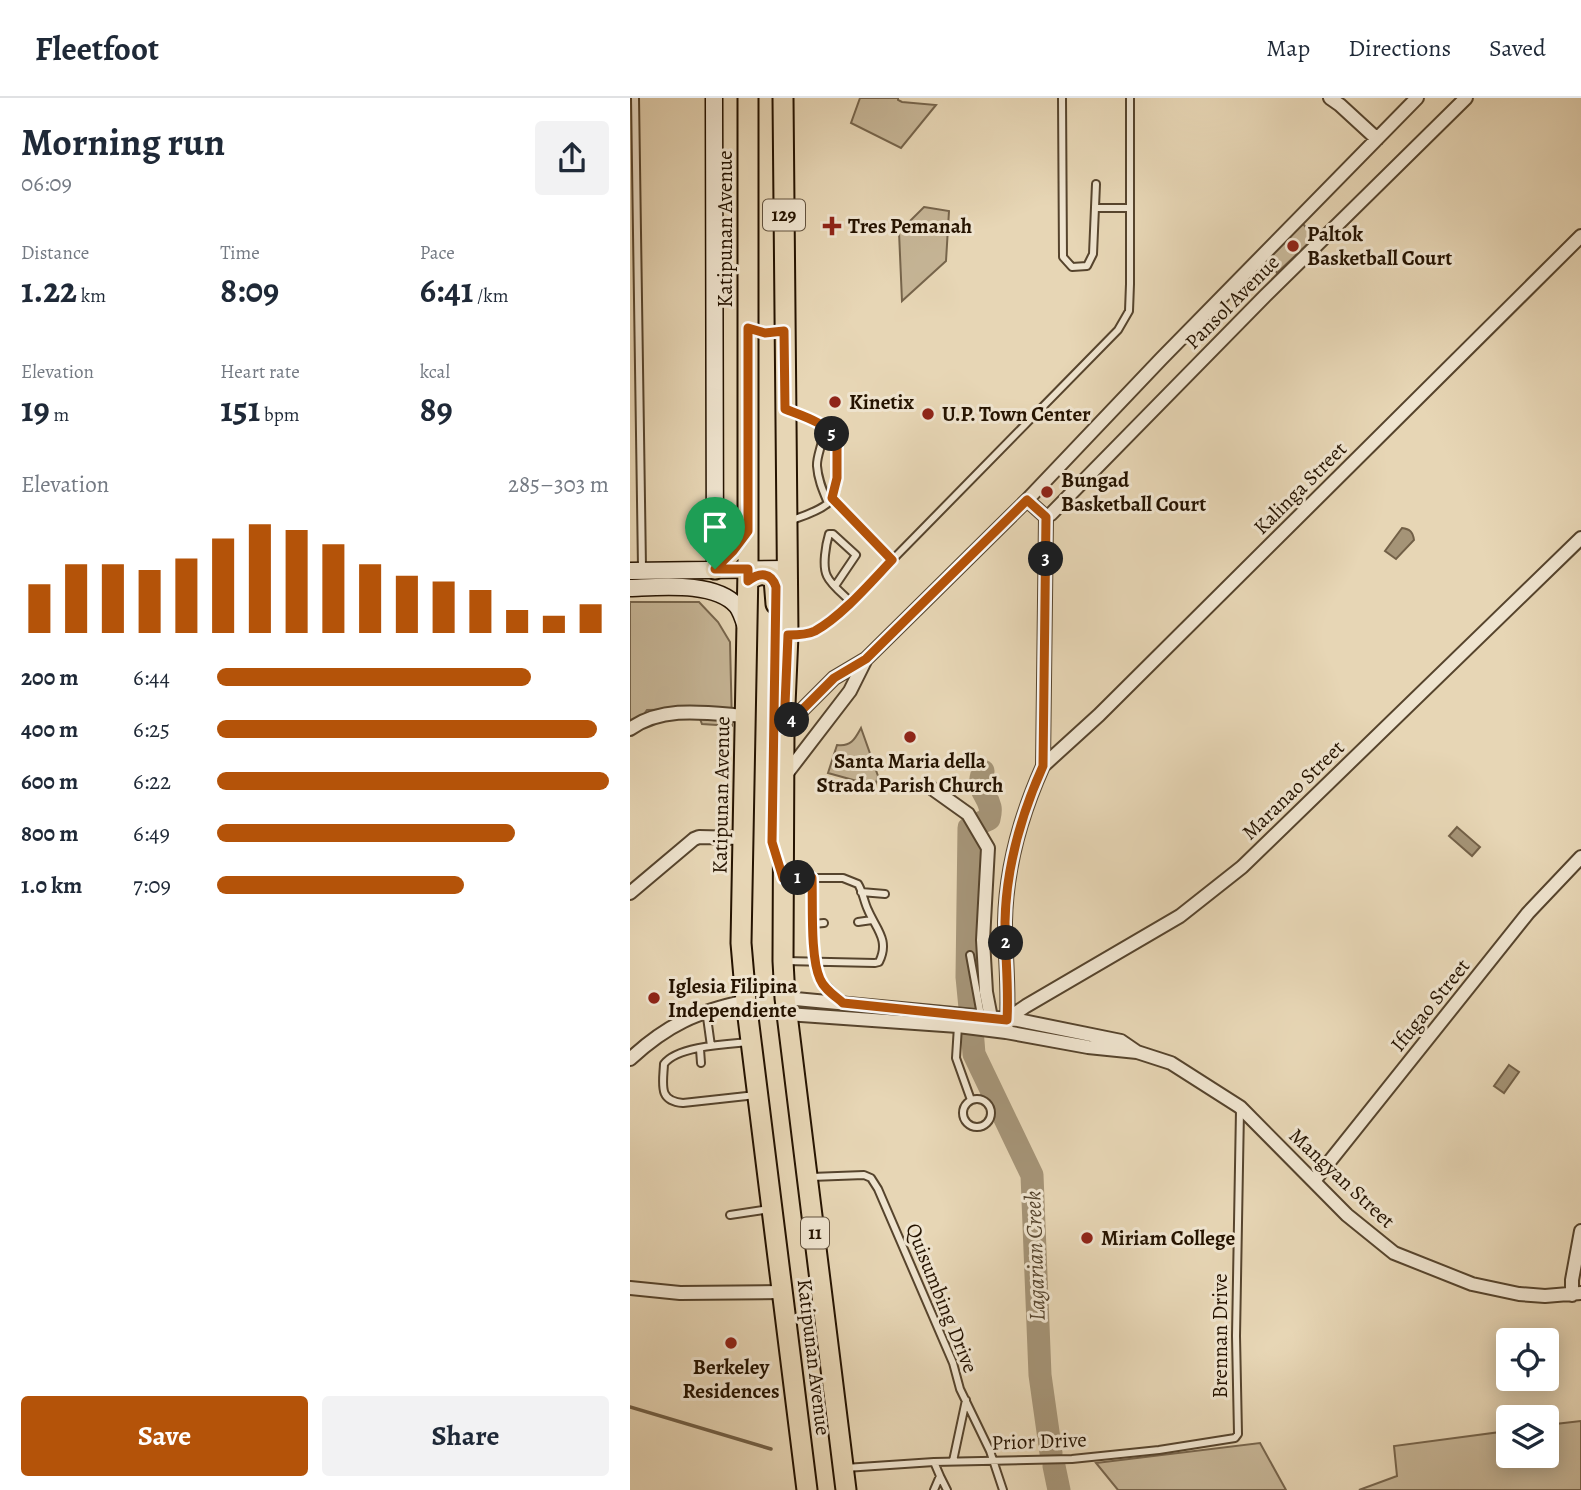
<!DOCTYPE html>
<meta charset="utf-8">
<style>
body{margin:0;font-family:Alegreya,serif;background:#f2f2f3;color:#1f2937;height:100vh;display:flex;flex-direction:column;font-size:26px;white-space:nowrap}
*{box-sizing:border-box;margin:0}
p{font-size:23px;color:#747a83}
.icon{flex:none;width:38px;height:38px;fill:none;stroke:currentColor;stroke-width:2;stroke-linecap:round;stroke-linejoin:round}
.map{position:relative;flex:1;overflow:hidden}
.side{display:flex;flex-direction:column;background:#fff;width:630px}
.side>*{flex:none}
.fabs{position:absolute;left:866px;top:1230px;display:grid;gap:14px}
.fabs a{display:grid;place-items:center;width:63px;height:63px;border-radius:7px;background:#fff;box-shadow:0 4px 18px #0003;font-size:35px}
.pin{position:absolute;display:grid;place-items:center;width:60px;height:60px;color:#fff;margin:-72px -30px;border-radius:50% 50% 50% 0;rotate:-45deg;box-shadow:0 0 7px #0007}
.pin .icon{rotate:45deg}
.km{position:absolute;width:35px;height:35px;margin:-18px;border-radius:50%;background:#222;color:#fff;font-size:19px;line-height:35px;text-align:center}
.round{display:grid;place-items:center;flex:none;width:74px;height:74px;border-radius:7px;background:#f2f2f3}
.summary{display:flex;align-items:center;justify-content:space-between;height:119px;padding:0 21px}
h1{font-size:38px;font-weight:700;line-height:52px}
.stats{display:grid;grid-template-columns:repeat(3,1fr);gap:10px;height:119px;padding:7px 21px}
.stats div{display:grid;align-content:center}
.stats b{font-size:35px;font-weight:700}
.stats small{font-size:19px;font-weight:400}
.stats p{font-size:19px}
.chart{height:196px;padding:14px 21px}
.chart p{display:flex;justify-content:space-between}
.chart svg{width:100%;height:126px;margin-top:7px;stroke:#b45309;stroke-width:6}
.action{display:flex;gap:14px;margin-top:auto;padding:14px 21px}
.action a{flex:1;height:80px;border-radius:7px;background:#b45309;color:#fff;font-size:28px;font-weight:700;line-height:80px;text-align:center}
.action a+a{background:#f2f2f3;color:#1f2937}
ul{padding:0 21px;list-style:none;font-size:23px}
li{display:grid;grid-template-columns:112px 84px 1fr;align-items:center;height:52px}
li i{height:18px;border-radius:9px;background:#b45309}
header{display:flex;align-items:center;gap:42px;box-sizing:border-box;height:98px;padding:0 35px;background:#fff;border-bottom:2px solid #e0e1e3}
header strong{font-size:33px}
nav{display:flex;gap:38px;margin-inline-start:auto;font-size:24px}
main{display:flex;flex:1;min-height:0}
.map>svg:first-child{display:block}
.green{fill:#c6b596;stroke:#76644b;stroke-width:2}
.water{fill:#a59477;stroke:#726047;stroke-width:2}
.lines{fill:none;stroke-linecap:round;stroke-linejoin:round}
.stream{stroke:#726047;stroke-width:3.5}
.river{stroke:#a59477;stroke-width:23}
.lane-casing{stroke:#56442d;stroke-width:10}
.street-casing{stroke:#56442d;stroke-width:16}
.secondary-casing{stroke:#251300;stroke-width:19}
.primary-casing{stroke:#251300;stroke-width:23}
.lane{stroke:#efe4cf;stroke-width:6}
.street{stroke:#efe4cf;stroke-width:12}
.secondary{stroke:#efe4cf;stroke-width:16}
.primary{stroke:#e7d6b5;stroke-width:19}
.route-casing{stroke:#fff;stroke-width:14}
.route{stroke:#b45309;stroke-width:9}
.poi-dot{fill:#8f2418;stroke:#efe4cf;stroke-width:2.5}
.labels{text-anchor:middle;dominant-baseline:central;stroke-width:6;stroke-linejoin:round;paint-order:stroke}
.shield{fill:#efe4cf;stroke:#62523e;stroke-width:2}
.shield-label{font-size:19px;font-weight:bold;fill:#251300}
.poi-label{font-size:21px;font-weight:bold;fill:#251300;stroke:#efe4cf;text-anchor:start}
.street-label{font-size:21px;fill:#251300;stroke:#efe4cf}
.water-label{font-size:23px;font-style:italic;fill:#584730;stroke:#efe4cf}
</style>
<header>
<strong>Fleetfoot</strong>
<nav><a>Map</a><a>Directions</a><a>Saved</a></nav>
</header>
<main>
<section class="side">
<div class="summary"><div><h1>Morning run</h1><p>06:09</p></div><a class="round"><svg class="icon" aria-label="share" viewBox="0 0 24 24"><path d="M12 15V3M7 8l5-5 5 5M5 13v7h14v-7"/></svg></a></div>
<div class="stats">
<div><p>Distance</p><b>1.22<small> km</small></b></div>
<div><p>Time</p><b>8:09</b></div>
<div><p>Pace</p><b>6:41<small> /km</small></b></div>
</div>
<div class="stats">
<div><p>Elevation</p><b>19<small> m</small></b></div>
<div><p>Heart rate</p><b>151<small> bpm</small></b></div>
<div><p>kcal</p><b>89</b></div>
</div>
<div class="chart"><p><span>Elevation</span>285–303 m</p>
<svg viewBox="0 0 160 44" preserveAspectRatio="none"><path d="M5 44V27M15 44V20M25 44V20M35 44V22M45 44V18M55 44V11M65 44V6M75 44V8M85 44V13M95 44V20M105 44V24M115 44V26M125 44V29M135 44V36M145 44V38M155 44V34"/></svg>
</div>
<ul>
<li><b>200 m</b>6:44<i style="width:80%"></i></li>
<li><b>400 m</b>6:25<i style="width:97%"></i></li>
<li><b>600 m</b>6:22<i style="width:100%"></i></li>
<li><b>800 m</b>6:49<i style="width:76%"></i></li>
<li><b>1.0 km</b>7:09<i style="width:63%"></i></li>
</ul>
<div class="action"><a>Save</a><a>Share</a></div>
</section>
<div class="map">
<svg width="951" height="1392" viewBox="0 0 951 1392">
<rect width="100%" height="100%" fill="#e7d6b5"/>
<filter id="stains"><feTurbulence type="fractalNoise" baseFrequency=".00286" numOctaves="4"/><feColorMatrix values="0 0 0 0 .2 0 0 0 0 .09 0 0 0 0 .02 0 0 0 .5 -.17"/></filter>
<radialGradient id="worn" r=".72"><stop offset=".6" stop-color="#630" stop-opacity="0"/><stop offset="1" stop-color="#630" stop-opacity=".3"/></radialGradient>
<!-- green -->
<path class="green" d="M230,0H268V2L272,4L306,7L271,50L221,25Z
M294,109L319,113L316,163L272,203L269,134Z
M673,126L685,139L647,175L635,161Z
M0,504H69L88,524L100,544L102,628L72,626L66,611L17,612L0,635Z
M231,630L248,678L245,688L198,675L207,647C221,649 225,641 231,630Z
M951,1323V1392H729L767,1378L764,1348L878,1333V1358H917V1327Z
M630,1345L656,1392H488L466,1365Z"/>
<!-- water -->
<path class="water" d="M772,430C780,431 783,434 784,442L766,461L755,453Z
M827,729L850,749L842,758L819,738Z
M879,967L889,974L874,995L864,988Z"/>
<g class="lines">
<!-- stream -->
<path class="stream" d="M0,1309L141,1351"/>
<!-- river -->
<path class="river" d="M340,910L337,879L339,730L359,721C360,717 361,713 360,709C356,693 346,693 353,673
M342,931L344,956L402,1077L410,1277L421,1355
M424,1368L429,1392"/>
<!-- lane casing -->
<g class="lane-casing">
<path id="lane" d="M5,0L12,470
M432,0L433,159L442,169L457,168L463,156L466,86
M465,110H500
M158,312C167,316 182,319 189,326C199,336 186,355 187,368C188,382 193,393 198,405
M202,400L263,462
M162,422C173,418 187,414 197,406C213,393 207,360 207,342L204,337L191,328
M205,488L226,457L203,436H199C196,446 192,468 197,478C201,487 214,497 221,504
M160,537L185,533L221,504L488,232L499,213L500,186V0
M182,780L185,863L190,881L210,902
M231,794L255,796
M228,824L242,822
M183,826L194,825
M340,857L351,917
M155,863L245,865L249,864C260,842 246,831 238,812C234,804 233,794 228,786L213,780H157
M76,912L81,948
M328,928L326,960L341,1002
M119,944C98,946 47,948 34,966C33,987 28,1003 53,1005L126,997
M70,951L71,965
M333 1015a14 14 0 1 1 28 0a14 14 0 1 1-28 0Z
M181,1079L234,1077L241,1080L248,1091L323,1265L330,1291L360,1353L373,1392
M100,1117L140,1111
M323,1363L336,1302
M304,1364L310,1378L304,1392
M215,1370L304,1364L442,1361L529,1352L605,1340L608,1336L606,1238L610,1012
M310,1378L317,1392"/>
</g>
<!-- street casing -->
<g class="street-casing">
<path id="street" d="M700,0L710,7L747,41
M397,402L416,419L421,416L635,198L836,0
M154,630L204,580L236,561
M0,631C33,607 77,615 116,618
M413,668L469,617L951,138
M154,679L220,593L236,561L397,402L532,260L787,0
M303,691L338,716L358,750L353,842L356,894L361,920
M0,795L64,741L69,739L113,740
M155,900L388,922L491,943L507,954
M157,916L328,928L376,934L458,949L507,954L541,965L610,1009L717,1117L764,1155L842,1186L889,1196L915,1198L951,1195
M377,921C379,889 375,857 375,824C376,769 391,717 413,668L416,419
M376,934L377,921L396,908L550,818L612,769L951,440
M0,961C38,926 66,914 116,903
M684,1083L898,815L951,759
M0,1190L50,1195L153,1194
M942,1197V1182L951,1133"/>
</g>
<!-- secondary casing -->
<g class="secondary-casing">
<path id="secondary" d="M84,0L85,471
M0,473L157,471
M0,490C30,489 85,483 107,508C111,513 114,523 116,529"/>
</g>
<!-- primary casing -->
<g class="primary-casing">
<path id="primary" d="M118,0V471L111,845L116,903L177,1392
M153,0L158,537L154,630L153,863L155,900L216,1392
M85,471L103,453L118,433
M118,483C127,476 134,474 144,481L146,506"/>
</g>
<!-- lane -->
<use href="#lane" class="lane"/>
<!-- street -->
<use href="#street" class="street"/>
<!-- secondary -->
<use href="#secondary" class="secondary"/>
<!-- primary -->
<use href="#primary" class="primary"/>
</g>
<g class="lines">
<!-- route casing -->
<g class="route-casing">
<path id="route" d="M118,230L135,235L154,233L155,311C173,318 197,325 207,342V380L202,400L262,462C241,484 212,518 185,533C177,537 167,537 158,537L154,630L204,580L236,561L397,402L416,419L413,668C391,717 376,770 375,824C375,857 379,889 377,922L213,905C205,898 194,891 190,881C180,859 183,806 182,780H153L142,744L146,489C141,474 130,474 118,483V471H85L103,453L118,433Z"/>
</g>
<!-- route -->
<use href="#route" class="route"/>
</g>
<!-- markers -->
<g class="poi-dot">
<path d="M198.5 117.5h7v7h7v7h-7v7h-7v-7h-7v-7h7z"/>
<circle cx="663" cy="148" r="7"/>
<circle cx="205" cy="304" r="7"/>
<circle cx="298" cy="316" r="7"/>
<circle cx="417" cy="394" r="7"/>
<circle cx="280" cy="639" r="7"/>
<circle cx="24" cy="900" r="7"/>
<circle cx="457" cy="1140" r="7"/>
<circle cx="101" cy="1245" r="7"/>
</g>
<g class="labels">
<!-- shield labels -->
<g class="shield">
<rect x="133" y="101.5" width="42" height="31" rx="5"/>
<rect x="171" y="1119.5" width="28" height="31" rx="5"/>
</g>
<g class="shield-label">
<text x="154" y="117">129</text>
<text x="185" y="1135">11</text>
</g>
<!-- poi labels -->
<g class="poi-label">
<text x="218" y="128">Tres Pemanah</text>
<text x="677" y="136">Paltok<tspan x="677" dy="24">Basketball Court</tspan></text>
<text x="219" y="304">Kinetix</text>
<text x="312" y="316">U.P. Town Center</text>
<text x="431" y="382">Bungad<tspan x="431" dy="24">Basketball Court</tspan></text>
<text x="280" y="663" text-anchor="middle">Santa Maria della<tspan x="280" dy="24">Strada Parish Church</tspan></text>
<text x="38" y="888">Iglesia Filipina<tspan x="38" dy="24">Independiente</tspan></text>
<text x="471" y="1140">Miriam College</text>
<text x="101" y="1269" text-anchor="middle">Berkeley<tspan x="101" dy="24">Residences</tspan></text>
</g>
<!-- street labels -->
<g class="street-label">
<text transform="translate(95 131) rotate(-90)">Katipunan Avenue</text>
<text transform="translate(602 204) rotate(-45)">Pansol Avenue</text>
<text transform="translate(670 390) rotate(-45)">Kalinga Street</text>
<text transform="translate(663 692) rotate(-44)">Maranao Street</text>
<text transform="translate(91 697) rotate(-89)">Katipunan Avenue</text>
<text transform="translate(800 907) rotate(-51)">Ifugao Street</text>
<text transform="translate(712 1080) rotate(43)">Mangyan Street</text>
<text transform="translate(312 1200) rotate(68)">Quisumbing Drive</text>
<text transform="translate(590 1238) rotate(-90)">Brennan Drive</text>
<text transform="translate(184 1259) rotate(83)">Katipunan Avenue</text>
<text transform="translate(409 1343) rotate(-2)">Prior Drive</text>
</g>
<!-- water labels -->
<g class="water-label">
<text transform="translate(405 1158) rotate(-92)">Lagarian Creek</text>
</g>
</g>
<rect width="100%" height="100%" filter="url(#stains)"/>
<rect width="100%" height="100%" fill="url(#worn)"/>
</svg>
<div class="fabs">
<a><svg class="icon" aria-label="locate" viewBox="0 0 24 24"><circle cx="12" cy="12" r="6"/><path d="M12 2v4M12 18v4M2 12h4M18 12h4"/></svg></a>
<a><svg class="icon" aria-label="layers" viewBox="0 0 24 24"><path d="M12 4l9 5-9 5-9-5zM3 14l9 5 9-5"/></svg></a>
</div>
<div class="pin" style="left:85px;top:471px;background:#1e9e55"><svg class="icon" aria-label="arrive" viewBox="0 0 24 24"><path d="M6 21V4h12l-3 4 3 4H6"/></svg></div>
<b class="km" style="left:168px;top:780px">1</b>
<b class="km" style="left:376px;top:845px">2</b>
<b class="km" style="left:416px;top:461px">3</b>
<b class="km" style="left:162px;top:622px">4</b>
<b class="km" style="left:202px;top:336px">5</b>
</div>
</main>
